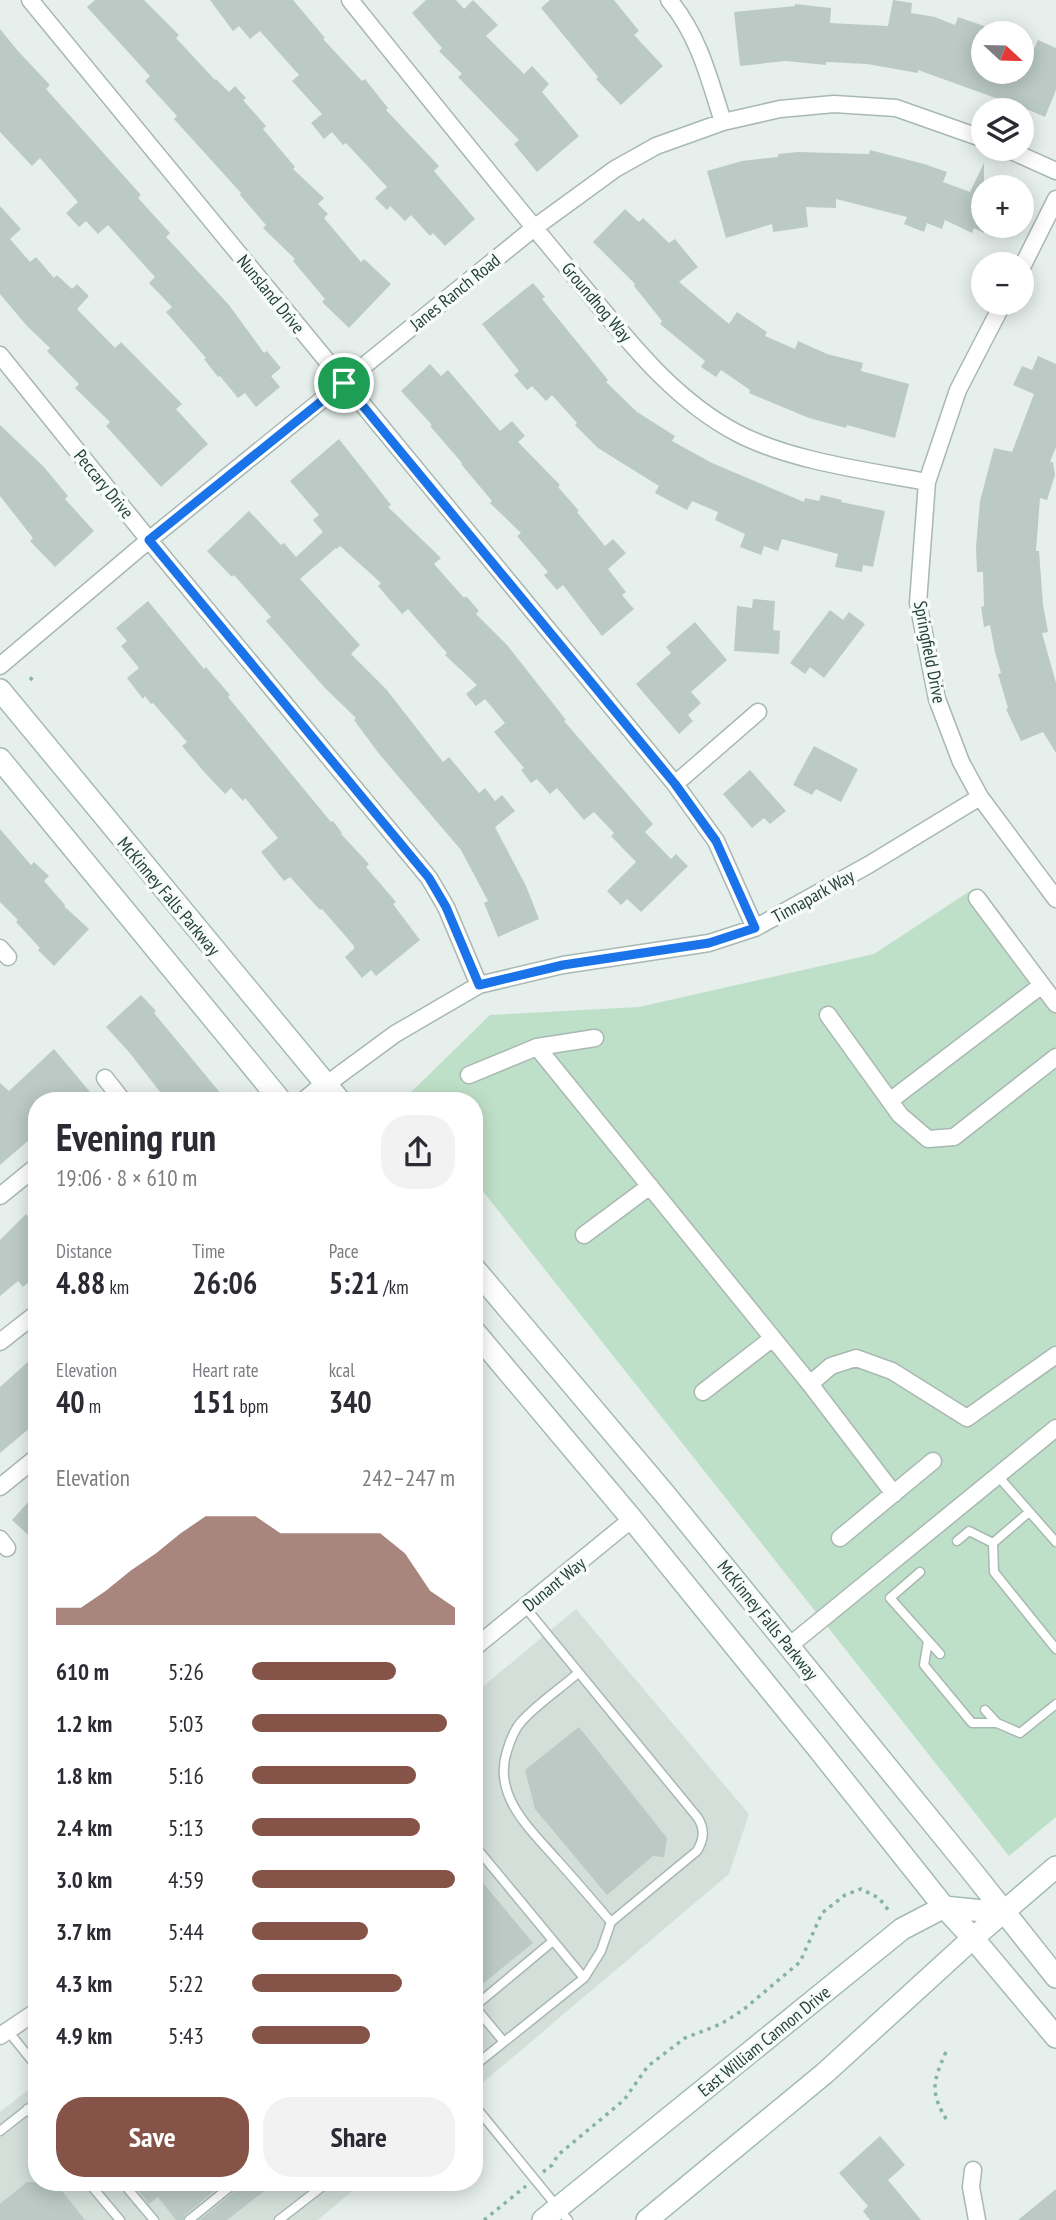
<!DOCTYPE html>
<meta charset="utf-8">
<style>
body{margin:0;font-family:"PT Sans Narrow",sans-serif;background:#f2f2f3;color:#2b2b33;height:100vh;display:flex;flex-direction:column;font-size:26px;white-space:nowrap}
*{box-sizing:border-box;margin:0}
p{font-size:23px;color:#7c7c81}
.icon{flex:none;width:38px;height:38px;fill:none;stroke:currentColor;stroke-width:2;stroke-linecap:round;stroke-linejoin:round}
.map{position:relative;flex:1;overflow:hidden}
.drawer{position:absolute;left:28px;top:1092px;width:455px;height:1099px;display:flex;flex-direction:column;background:#fff;border-radius:28px;box-shadow:0 4px 18px #0003}
.drawer>*{flex:none}
.needle{width:46px;rotate:112deg}
.tools{position:absolute;left:971px;top:21px;display:grid;gap:14px}
.tools a{display:grid;place-items:center;width:63px;height:63px;border-radius:50%;background:#fff;box-shadow:0 4px 18px #0003;font-size:35px}
.pin{position:absolute;display:grid;place-items:center;width:60px;height:60px;color:#fff;margin:-30px;border:4px solid #fff;border-radius:50%;box-shadow:0 2px 7px #0007}
.round{display:grid;place-items:center;flex:none;width:74px;height:74px;border-radius:28px;background:#f2f2f3}
.overview{display:flex;align-items:center;justify-content:space-between;height:119px;padding:0 28px}
h1{font-size:38px;font-weight:700;line-height:52px}
.figures{display:grid;grid-template-columns:repeat(3,1fr);gap:10px;height:119px;padding:7px 28px}
.figures div{display:grid;align-content:center}
.figures b{font-size:30px;font-weight:700}
.figures small{font-size:19px;font-weight:400}
.figures p{font-size:19px}
.chart{height:196px;padding:14px 28px}
.chart p{display:flex;justify-content:space-between}
.chart svg{width:100%;height:126px;margin-top:7px;fill:#855347;opacity:.7}
.cta{display:flex;gap:14px;margin-top:auto;padding:14px 28px}
.cta a{flex:1;height:80px;border-radius:28px;background:#855347;color:#fff;font-size:28px;font-weight:700;line-height:80px;text-align:center}
.cta a+a{background:#f2f2f3;color:#2b2b33}
ul{padding:0 28px;list-style:none;font-size:23px}
li{display:grid;grid-template-columns:112px 84px 1fr;align-items:center;height:52px}
li i{height:18px;border-radius:9px;background:#855347}
.map>svg:first-child{display:block}
.built{fill:#d4dfda}
.green{fill:#bfe0c8}
.building{fill:#bbcac4}
.lines{fill:none;stroke-linecap:round;stroke-linejoin:round}
.lane-casing{stroke:#a8b8b2;stroke-width:11}
.street-casing{stroke:#a8b8b2;stroke-width:19}
.secondary-casing{stroke:#a4bbb3;stroke-width:24}
.path{stroke:#86b3a5;stroke-width:3.5;stroke-dasharray:3.5 5;stroke-linecap:butt}
.lane{stroke:#fff;stroke-width:8}
.street{stroke:#fff;stroke-width:16}
.secondary{stroke:#fff;stroke-width:21}
.route-casing{stroke:#fff;stroke-width:14}
.route{stroke:#1a73e8;stroke-width:9}
.labels{text-anchor:middle;dominant-baseline:central;stroke-width:7;stroke-linejoin:round;paint-order:stroke}
.street-label{font-size:18px;fill:#24423a;stroke:#f7fbf9}
</style>
<div class="map">
<svg width="1056" height="2220" viewBox="0 0 1056 2220">
<rect width="100%" height="100%" fill="#e6efeb"/>
<!-- built -->
<path class="built" d="M576,1609L749,1814L729,1874L474,2090V1694Z
M37,2083V2182H363L318,2220H0V2112Z"/>
<!-- green -->
<path class="green" d="M973,889L1056,998V1817L1009,1856L474,1180V1101H411L407,1096L490,1015L639,1007L874,954Z"/>
<!-- building -->
<path class="building" d="M95,0H144L179,35L176,38L215,80L216,79L229,92L235,86L246,98L243,100L266,126L263,129L295,167L293,169L324,198L318,204L328,214L324,218L361,262L364,259L391,284L349,328L322,302L325,299L293,261L295,259L263,228L266,225L240,195L241,193L174,119L177,116L145,81L150,76L87,7Z
M210,0H293L325,38L323,39L362,81L365,79L388,108L386,110L439,166L434,171L475,219L445,246L433,233L430,236L411,215L405,221L390,206L387,210L375,198L387,187L346,143L343,145L332,132L324,139L311,123L322,114L292,81L299,75L260,31L250,39L239,26L233,31Z
M426,0H456L464,9L473,0L498,25L486,36L524,74L532,66L549,84L542,92L579,136L537,172L514,144L519,140L458,77L462,74L439,51L442,48L412,13Z
M550,0H614L639,31L634,35L663,66L621,105L596,79L598,77L541,8Z
M893,0L912,3L911,13L935,17L955,25L958,17L984,26V72H1024L1038,40L1056,48V90L1045,117L1004,99V101L918,70V73L867,64L826,62V65L786,61L740,66L734,12L795,6V4L831,8L830,23L888,26Z
M0,29L18,51L50,85L46,89L141,195L138,198L170,233L166,237L229,305L264,353L267,351L281,368L271,376L280,387L256,407L245,393L238,398L220,376L218,377L204,359L206,358L166,312L172,307L149,283L155,277L108,225L98,234L86,221L79,227L66,213L78,202L40,158L32,166L0,132Z
M870,150L924,164L947,172L943,182L970,192L984,163V233L974,228L972,233L945,220L942,229L927,223L924,232L904,224L907,217L836,199V208L806,207L808,227L773,232L772,224L726,238L707,171L742,161L778,157V154L798,152L869,154Z
M0,206L21,229L10,239L30,262L36,257L54,278L57,275L72,289L77,284L89,296L77,309L115,348L121,342L182,404L176,409L208,444L161,487L106,426L110,422L75,388L79,384L47,351L50,348L27,326L0,294Z
M625,209L639,222L643,218L669,243L675,239L698,267L679,282L729,324L737,312L767,332L765,336L795,349L798,341L827,354L863,363L861,371L909,384L895,438L847,425L846,428L809,418L749,393L750,390L721,370L716,377L701,367L705,361L660,324L662,321L634,286L635,284L593,242Z
M533,283L545,297L542,299L608,380L606,382L637,412L675,436L672,441L712,463L804,502L805,498L819,501L821,495L842,500L841,502L885,511L873,567L863,565L862,572L835,567L838,554L782,539L778,551L764,546L761,555L740,547L745,534L715,520L718,512L692,501L687,510L655,493L659,486L598,448L575,425L577,423L552,395L546,401L532,386L527,390L514,375L519,371L482,324Z
M1038,356L1056,364V447L1050,462H1053L1055,475L1047,500L1040,498L1036,551H1039L1043,605L1048,632L1042,633L1056,683V753L1043,732L1021,741L1006,709L1008,708L998,674L1001,673L995,652L990,625L984,627L981,607L984,606L983,572H977L976,547L980,501L994,448L1012,452L1034,394L1013,385L1022,366L1032,370Z
M430,364L441,376L448,370L500,431L512,421L525,436L518,442L560,485L558,487L579,511L577,512L605,546L613,539L626,553L608,569L626,592L622,595L634,609L602,636L563,585L557,590L544,575L548,572L517,536L521,533L490,503L492,501L461,464L462,463L430,426L432,425L401,391Z
M0,425L44,467L68,496L65,499L94,531L55,567L30,541L33,538L0,496Z
M339,439L391,505L388,507L441,558L434,564L464,598L466,596L479,611L476,614L507,645L566,720L564,721L653,824L645,832L671,859L676,854L688,866L641,912L627,899L621,905L607,891L636,862L611,836L614,833L594,812L584,820L557,788L550,794L537,779L531,783L521,770L524,768L494,732L505,723L485,699L476,706L466,694L477,685L445,655L447,653L408,609L402,614L378,586L381,583L340,546L337,549L336,548L300,579L360,645L351,654L386,689L443,762L449,757L479,793L485,788L495,801L502,795L515,811L495,827L526,886L539,919L498,937L484,903L488,901L461,850L380,755L354,720L356,718L325,688L266,621L271,617L234,575L232,577L207,551L249,511L281,545L284,543L296,557L323,532L313,520L319,515L290,481Z
M753,599L775,601L773,630L780,631L779,654L734,651L737,606L752,608Z
M148,601L204,669L206,667L230,695L228,697L256,731L331,822L333,821L342,833L341,834L369,864L366,867L396,902L393,904L420,940L376,976L371,970L362,978L345,957L354,949V946L322,909L320,910L290,877L284,881L261,852L278,838L245,798L243,801L231,788L225,794L206,774L182,746L187,742L153,703L151,704L145,696L143,699L127,678L139,668L121,646L127,641L116,628Z
M830,610L843,620L849,612L865,624L824,678L810,667L805,674L790,663Z
M695,622L727,660L691,692L701,703L688,715L693,721L679,734L636,684L671,653L666,647Z
M814,746L858,769L841,802L816,789L812,795L793,785Z
M750,770L786,811L770,824L764,818L752,828L723,794Z
M0,829L31,865L34,862L49,876L44,881L65,905L64,906L89,929L54,966L38,950L40,948L16,922L18,920L0,902Z
M141,995L156,1011L154,1013L227,1101H167L129,1052L106,1027Z
M54,1049L90,1092L79,1101H37V1133L0,1165V1083L9,1091Z
M37,1208V1275L23,1287L18,1281L0,1296V1240L26,1214L28,1217Z
M30,1360L37,1368V1422L0,1453V1387Z
M37,1492V1543L12,1520Z
M579,1727L667,1838L664,1857L653,1856L607,1895L535,1809L525,1770Z
M474,1872L533,1943L474,1991Z
M880,2136L905,2165L888,2180L921,2220H870L863,2211L868,2206L839,2173Z
M27,2182H55L85,2220H0V2204Z
M131,2182H225L185,2215L183,2220H176L158,2197L149,2204Z
M242,2182H276L227,2220H199L240,2187Z
M1056,2189V2220H1018Z"/>
<g class="lines">
<!-- lane casing -->
<g class="lane-casing">
<path id="lane" d="M997,1475L1056,1542
M957,1541L969,1531L993,1543
M993,1543L994,1572L1056,1649
M993,1543L1029,1512
M920,1572L890,1598L940,1654
M928,1641L924,1665L972,1723H997
M578,1673C560,1689 537,1704 521,1722C514,1730 510,1741 507,1751C492,1796 531,1830 558,1861C576,1881 594,1902 611,1922
M985,1710L997,1723L1020,1733L1056,1704
M474,1845L584,1978
M474,2006L504,2042
M475,2006L553,1941
M8,2031L37,2067
M474,2066L584,1978L601,1951L611,1922L697,1851C704,1839 705,1830 698,1818L525,1607
M474,2105L568,2220
M27,2109L37,2120
M0,2131L37,2102
M88,2182L120,2220
M122,2182L154,2220
M189,2220L236,2182
M279,2220L328,2182"/>
</g>
<!-- street casing -->
<g class="street-casing">
<path id="street" d="M30,0L675,784L716,841L755,928
M350,0C423,91 496,182 571,272C621,331 668,397 737,433C790,461 869,471 927,482
M669,0C699,36 709,78 723,122
M1007,149L1056,171
M1022,267L1056,199
M1003,303L958,390L927,482L918,603L937,699L961,762L980,797L1056,899
M0,355L149,540L429,878L446,907L479,985
M0,666L149,540L534,228L615,169L656,146L723,122L780,109L834,104L896,108L984,139
M675,784L758,712
M977,898L1056,1004
M0,948L8,957
M828,1015L900,1115L928,1139L954,1137L1056,1057
M537,1047L595,1038
M469,1075L537,1047L810,1384L831,1366L856,1358L892,1371L967,1418L1056,1355
M105,1078L123,1101
M327,1084L395,1034L479,985L563,965L709,943L755,928L870,864L980,797
M891,1100L1042,985
M0,1196L37,1166
M584,1235L650,1186
M0,1342L37,1313
M810,1384L894,1494
M703,1392L773,1338
M0,1487L37,1457
M840,1538L933,1461
M0,1539L7,1548
M789,1646L1056,1428
M474,1648L632,1519
M0,2036L37,2011
M973,2170L971,2187L977,2220"/>
</g>
<!-- secondary casing -->
<g class="secondary-casing">
<path id="secondary" d="M0,690L340,1101
M0,759L281,1101
M307,1101L327,1084
M474,1268L664,1493L971,1870L1056,1977
M474,1331L632,1519L816,1746L944,1907L973,1938L1056,2037
M543,2220L902,1929L944,1907L1003,1913
M647,2220L825,2073L973,1938L1056,1867"/>
</g>
<!-- path -->
<path class="path" d="M30,680L35,675
M946,2052C932,2083 930,2093 948,2122
M543,2172L552,2165L558,2155L624,2100L648,2066L685,2038L721,2024L743,2010L800,1962L822,1913L845,1895L861,1889L879,1898L889,1911
M484,2220L526,2186"/>
<!-- lane -->
<use href="#lane" class="lane"/>
<!-- street -->
<use href="#street" class="street"/>
<!-- secondary -->
<use href="#secondary" class="secondary"/>
</g>
<g class="lines">
<!-- route casing -->
<g class="route-casing">
<path id="route" d="M344,383L675,784L716,841L755,928L709,943L563,965L479,985L446,907L429,878L149,540Z"/>
</g>
<!-- route -->
<use href="#route" class="route"/>
</g>
<g class="labels">
<!-- street labels -->
<g class="street-label">
<text transform="translate(455 292) rotate(-39)">Janes Ranch Road</text>
<text transform="translate(271 294) rotate(51)">Nunsland Drive</text>
<text transform="translate(597 302) rotate(50)">Groundhog Way</text>
<text transform="translate(104 484) rotate(51)">Peccary Drive</text>
<text transform="translate(930 652) rotate(79)">Springfield Drive</text>
<text transform="translate(169 896) rotate(50)">McKinney Falls Parkway</text>
<text transform="translate(813 896) rotate(-29)">Tinnapark Way</text>
<text transform="translate(554 1584) rotate(-39)">Dunant Way</text>
<text transform="translate(768 1620) rotate(51)">McKinney Falls Parkway</text>
<text transform="translate(764 2041) rotate(-39)">East William Cannon Drive</text>
</g>
</g>
</svg>
<div class="tools">
<a><svg class="needle" viewBox="-14 -14 28 28"><path d="M0-13l5 13h-10z" fill="#e53935"/><path d="M0 13l5-13h-10z" fill="#7c7c81"/></svg></a>
<a><svg class="icon" aria-label="layers" viewBox="0 0 24 24"><path d="M12 4l9 5-9 5-9-5zM3 14l9 5 9-5"/></svg></a>
<a>+</a>
<a>−</a>
</div>
<div class="pin" style="left:344px;top:383px;background:#1e9e55"><svg class="icon" aria-label="arrive" viewBox="0 0 24 24"><path d="M6 21V4h12l-3 4 3 4H6"/></svg></div>
<section class="drawer">
<div class="overview"><div><h1>Evening run</h1><p>19:06 · 8 × 610 m</p></div><a class="round"><svg class="icon" aria-label="share" viewBox="0 0 24 24"><path d="M12 15V3M7 8l5-5 5 5M5 13v7h14v-7"/></svg></a></div>
<div class="figures">
<div><p>Distance</p><b>4.88<small> km</small></b></div>
<div><p>Time</p><b>26:06</b></div>
<div><p>Pace</p><b>5:21<small> /km</small></b></div>
</div>
<div class="figures">
<div><p>Elevation</p><b>40<small> m</small></b></div>
<div><p>Heart rate</p><b>151<small> bpm</small></b></div>
<div><p>kcal</p><b>340</b></div>
</div>
<div class="chart"><p><span>Elevation</span>242–247 m</p>
<svg viewBox="0 0 160 44" preserveAspectRatio="none"><path d="M0 44V38L10 38L20 32L30 25L40 19L50 12L60 6L70 6L80 6L90 12L100 12L110 12L120 12L130 12L140 19L150 32L160 38V44z"/></svg>
</div>
<ul>
<li><b>610 m</b>5:26<i style="width:71%"></i></li>
<li><b>1.2 km</b>5:03<i style="width:96%"></i></li>
<li><b>1.8 km</b>5:16<i style="width:81%"></i></li>
<li><b>2.4 km</b>5:13<i style="width:83%"></i></li>
<li><b>3.0 km</b>4:59<i style="width:100%"></i></li>
<li><b>3.7 km</b>5:44<i style="width:57%"></i></li>
<li><b>4.3 km</b>5:22<i style="width:74%"></i></li>
<li><b>4.9 km</b>5:43<i style="width:58%"></i></li>
</ul>
<div class="cta"><a>Save</a><a>Share</a></div>
</section>
</div>
